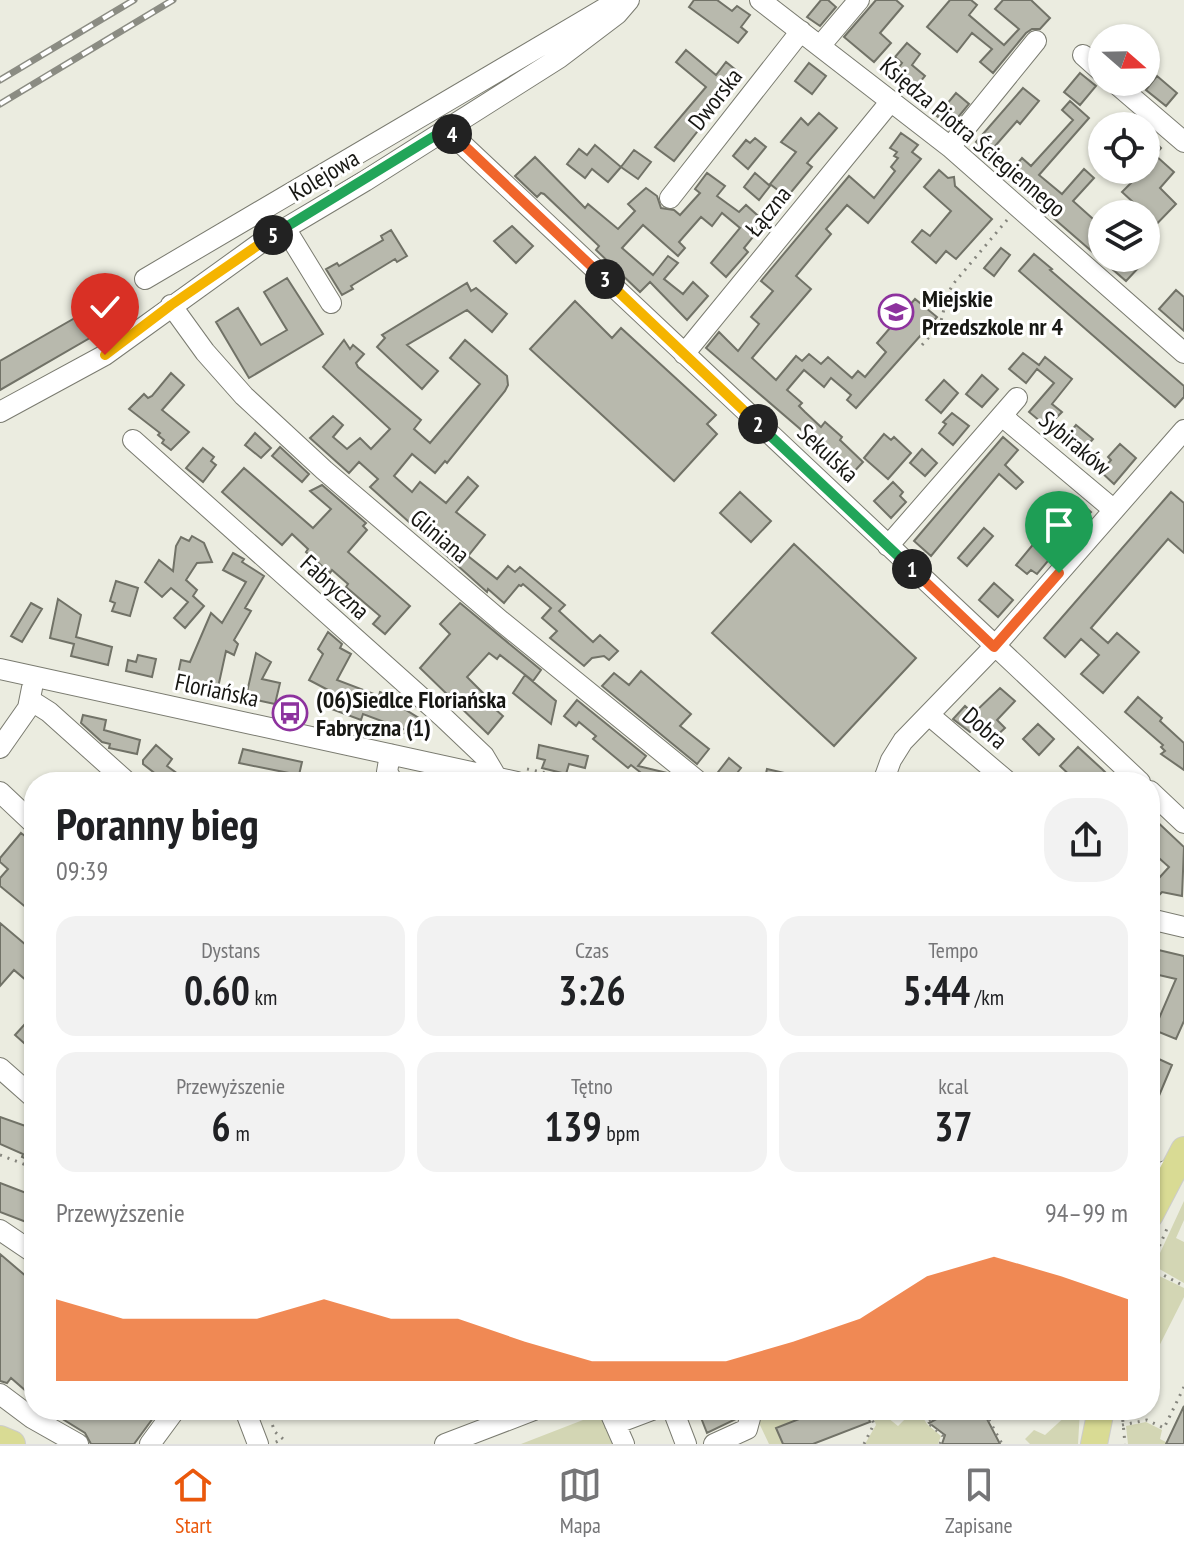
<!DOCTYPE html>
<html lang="pl">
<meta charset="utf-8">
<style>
body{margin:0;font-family:"PT Sans Narrow",sans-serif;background:#f2f2f2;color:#202124;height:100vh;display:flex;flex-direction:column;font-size:30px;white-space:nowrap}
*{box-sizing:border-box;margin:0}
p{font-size:26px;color:#757577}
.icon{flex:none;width:44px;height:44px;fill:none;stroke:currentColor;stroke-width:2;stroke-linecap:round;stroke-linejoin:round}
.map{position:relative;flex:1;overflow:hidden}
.drawer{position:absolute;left:24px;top:772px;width:1136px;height:648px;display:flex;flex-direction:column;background:#fff;border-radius:32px;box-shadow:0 2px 6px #0004}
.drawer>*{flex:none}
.needle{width:52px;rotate:110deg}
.controls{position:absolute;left:1088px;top:24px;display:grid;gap:16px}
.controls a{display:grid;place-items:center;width:72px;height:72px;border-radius:50%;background:#fff;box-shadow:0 2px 6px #0004;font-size:40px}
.pin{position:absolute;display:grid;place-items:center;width:68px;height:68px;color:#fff;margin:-82px -34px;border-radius:50% 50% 50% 0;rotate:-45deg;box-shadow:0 0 8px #0007}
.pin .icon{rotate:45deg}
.km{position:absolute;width:40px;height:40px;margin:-20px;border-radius:50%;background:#222;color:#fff;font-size:22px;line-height:40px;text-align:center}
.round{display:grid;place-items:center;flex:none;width:84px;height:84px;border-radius:32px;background:#f2f2f2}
.headline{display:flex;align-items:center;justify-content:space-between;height:136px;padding:0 32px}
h1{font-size:44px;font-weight:800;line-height:60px}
.figures{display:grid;grid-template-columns:repeat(3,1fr);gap:12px;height:136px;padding:8px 32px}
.figures div{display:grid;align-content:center;border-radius:20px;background:#f2f2f2;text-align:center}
.figures b{font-size:40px;font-weight:800}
.figures small{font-size:22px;font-weight:400}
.figures p{font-size:22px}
.chart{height:224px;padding:16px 32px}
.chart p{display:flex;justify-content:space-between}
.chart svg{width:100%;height:144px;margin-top:8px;fill:#ea580c;opacity:.7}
.tab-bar{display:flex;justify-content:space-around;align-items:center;height:112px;border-top:2px solid #e0e0e0;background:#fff;font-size:22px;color:#757577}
.tab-bar a{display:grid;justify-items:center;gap:4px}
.tab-bar .on{color:#ea580c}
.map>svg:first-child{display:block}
.green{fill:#d3d6b4}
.building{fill:#b8b9ad;stroke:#717267;stroke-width:2}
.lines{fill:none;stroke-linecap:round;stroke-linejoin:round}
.minor-casing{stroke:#7a7b70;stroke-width:22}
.major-casing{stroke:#cccccb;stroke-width:28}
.path{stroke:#85857d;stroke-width:3;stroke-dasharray:2 6;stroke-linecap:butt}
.minor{stroke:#fff;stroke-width:20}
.major{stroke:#d9db94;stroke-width:26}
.rail-casing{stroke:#8b8c83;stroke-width:7}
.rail{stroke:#fff;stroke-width:4;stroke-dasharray:12;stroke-linecap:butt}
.split-1-casing{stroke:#fff;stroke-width:16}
.split-2-casing{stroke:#fff;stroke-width:16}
.split-3-casing{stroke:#fff;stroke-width:16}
.split-4-casing{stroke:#fff;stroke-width:16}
.split-5-casing{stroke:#fff;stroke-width:16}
.split-6-casing{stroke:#fff;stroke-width:16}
.split-1{stroke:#f0652b;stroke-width:10}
.split-2{stroke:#22a559;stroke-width:10}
.split-3{stroke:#f5b400;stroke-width:10}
.split-4{stroke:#f0652b;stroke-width:10}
.split-5{stroke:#22a559;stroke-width:10}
.split-6{stroke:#f5b400;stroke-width:10}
.labels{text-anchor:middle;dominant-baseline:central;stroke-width:6;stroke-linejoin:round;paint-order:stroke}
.street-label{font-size:24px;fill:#171713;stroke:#fff}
.poi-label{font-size:24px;font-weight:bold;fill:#171713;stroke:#fff;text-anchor:start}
</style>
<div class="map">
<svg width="1184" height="1444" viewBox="0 0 1184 1444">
<rect width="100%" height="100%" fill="#ebece0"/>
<!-- green -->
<path class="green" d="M1184,1201V1220L1176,1238L1184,1242V1283L1154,1266Z
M1151,1272L1184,1288V1297L1150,1364Z
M753,1410H810L812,1414L777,1427L783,1444H769Z
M871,1410H885L888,1418L898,1426L907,1417L914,1418V1412L920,1413L927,1424L941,1436L938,1444H865L876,1425Z
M1067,1410H1080L1078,1444H1030L1025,1439L1034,1430L1045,1435L1069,1413Z
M601,1413L615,1444H521Z
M1146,1422L1162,1430L1160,1439L1170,1444H1128L1126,1426Z"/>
<!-- building -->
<path class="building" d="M694,0H717L732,11L737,6L750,15L741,27L747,32L738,43L689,7Z
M821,0H828L836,7L820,26L807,17Z
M876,0H896L903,6L880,33L891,43L874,62L844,37Z
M950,0H971L977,5L969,15L1004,45L1019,29L995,9L1003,0H1031L1050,18L1040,29H1032L1026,33L993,73L980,62L992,49L972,33L957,52L927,27Z
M907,43L920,54L912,65L925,76L916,87L897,70L902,63L895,57Z
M686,50L716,75L726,62L742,75L674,161L655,147L706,87L676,62Z
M809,63L826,76L812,94L795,81Z
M1080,73L1096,86L1080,105L1064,92Z
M1157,76L1177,93L1166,106L1146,90Z
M1023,88L1039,101L1020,124L1017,121L989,153L976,142Z
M956,93L969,104L950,127L937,116Z
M1070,101L1089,118L1039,175L1062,194L1084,169L1094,178L1073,201L1102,227V258H1134L1141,265L1126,281L1006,177L1022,158L1031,166L1073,120L1062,110Z
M819,113L837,128L807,163L812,167L787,197L770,184L796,152L781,142L801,118L808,125Z
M901,133L918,145L912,152L921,159L868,223L847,205L826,229L831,234L796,276L811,289L752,358L776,380L796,356L802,361L809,354L821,364L828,357L852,378L858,371L865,377L886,352L877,343L915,299L937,317L856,408L847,400L851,395L831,378L824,387L804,370L787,390L802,403L799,406L805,412L821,427L825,422L842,437L840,440L863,462L848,478L804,437L806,434L706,348L719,332L738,351L759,324L751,317L773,291L761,281L849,176L874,198L895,171L891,167L898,158L894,156L897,152L890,148Z
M1146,133L1161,148L1155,155L1174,172L1160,188L1176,204L1146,235V214L1122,192L1132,182L1118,170H1146Z
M755,138L766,147L748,169L733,156L746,140L750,143Z
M595,145L621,167L608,182L592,169L585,178L567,164L579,149L587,155Z
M634,150L651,162L638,179L621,167Z
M535,157L585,208L588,204L618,229L635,211L628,204L646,188L657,196L661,208L674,210L680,215L700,193L695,189L707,173L725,186L717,196L739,212L746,205L765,222L744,248L748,252L726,277L711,263L740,228L722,213L712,226L701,217L679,242L685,248L678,256L643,225L622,248L653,275L668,256L678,263L664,279L683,294L693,282L708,296L687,320L650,282L640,292L596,250L599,246L544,194L541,193L537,197L515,176Z
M939,170L948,178L954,177L955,186L992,219L956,259L946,251L936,263L912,242L922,230L930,236L951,211L924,187Z
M755,173L770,186L759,200L744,187Z
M512,226L533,246L516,263L494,241Z
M391,230L407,256L397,262L395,259L351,286L353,289L342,295L326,269L337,263L339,266L383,240L381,236Z
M1001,248L1010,255L994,276L984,268Z
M1034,254L1052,269L1050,270L1184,386V397L1175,407L1019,271Z
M287,278L323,334L249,378L216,322L238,308L261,345L287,330L264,292Z
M467,283L471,291L476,288L507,314L492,332L467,310L407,345L438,371L422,389L377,347L385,338L382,335Z
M1176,290L1184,297V331L1159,309Z
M575,301L612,338L621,328L716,415L707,424L717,434L674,481L530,349Z
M101,303L114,324L0,390V361Z
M344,340L350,349L353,345L364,354L356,363L358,367L421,420L414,429L430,443L480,384L450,358L465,340L507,376L508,385L505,391L447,463L445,461L435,473L412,454L394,476L412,492L420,482L446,503L468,477L478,486L456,512L485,535L468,556L497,579L508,566L515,572L520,567L565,605L559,611L593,642L600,635L618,651L609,660L604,656L592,658L584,666L550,638L557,631L542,618L551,608L523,584L521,586L519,585L504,603L488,589L487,592L370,487L378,479L359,462L349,473L310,438L333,416L343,425L333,437L347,449L360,438L371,449L390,429L323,367Z
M1023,353L1039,365L1045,357L1072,379L1052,404L1062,412L1047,427L1029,412L1054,383L1037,369L1026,383L1009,369Z
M171,373L184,385L162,410L189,432L171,450L162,443L164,440L158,435L160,433L129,409L144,394L148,398L152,396Z
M982,375L998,389L982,407L966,394Z
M944,380L958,393L941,413L926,400Z
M952,413L969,426L953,445L939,433L946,424L943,422Z
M1076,425L1093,439L1079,455L1063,441Z
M255,433L271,448L261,458L245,445Z
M884,434L891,440L894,437L911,453L888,479L864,458Z
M1003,437L1018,450L1005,465L1023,482L1016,489L999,474L931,556L914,541Z
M1120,444L1136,458L1114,484L1101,472L1111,460L1108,457Z
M280,447L309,474L302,482L272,456Z
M203,448L214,457L211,461L216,465L203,482L186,468Z
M922,449L937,463L925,476L910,463Z
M244,468L313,528L331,509L310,491L322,485L366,523L363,526L367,530L348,552L410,606L385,634L373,624L380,616L346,587L348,584L332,570L330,573L306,552L308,549L292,534L282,545L222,492Z
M893,482L903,492L900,496L906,502L891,518L874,501Z
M740,492L771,521L751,542L720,513Z
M1171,492L1184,503V553L1168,539L1091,628L1108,643L1117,633L1139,652L1103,693L1081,674L1099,655L1081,639L1065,657L1044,638Z
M1076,499L1091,512L1074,531L1066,523L1068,520L1062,515Z
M984,528L993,536L967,566L958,558Z
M1042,528L1056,540L1048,551L1053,555L1037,574L1031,570L1027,574L1016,565L1036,541L1033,538Z
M192,536L204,543L212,562L197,563L186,580L197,590L193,596L204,606L185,628L174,618L188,602L171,588L162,597L145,582L159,560L173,571L176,546L181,537L189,541Z
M794,544L916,658L834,746L712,633Z
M233,553L244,559L242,562L264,576L245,608L251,611L234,640L238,644L234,655L226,651L217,692L176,683L181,660L190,662L211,613L222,623L246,582L223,570Z
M116,581L138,588L130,616L112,611L115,603L110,601Z
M994,583L1013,600L998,617L979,600Z
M58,599L81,615L76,637L112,647L108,665L71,656L74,644L50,638Z
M31,603L42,609L22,642L11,636Z
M460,603L541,670L533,681L500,655L497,659L489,653L467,677L488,698L486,701L503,716L488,734L420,668L450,634L440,624Z
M328,632L342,644L340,648L351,654L337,680L379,696L380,692L400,699L398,705L422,720L416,734L405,733L406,730L363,714L361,720L326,707L332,692L309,680L323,654L318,649Z
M256,653L271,662L262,679L280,683L275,704L252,699L248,707L244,705Z
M138,655L156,659L152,677L126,671L128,660L136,662Z
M641,671L691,714L680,726L709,749L697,764L602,686L614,673L629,685Z
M525,675L556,701L551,724L513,693Z
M1000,688L1015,701L997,720L1005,728L994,738L979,723L970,732L953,719L965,706L973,713L975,712Z
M1138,697L1162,718L1160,721L1184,743V770L1161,754L1165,751L1161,747L1163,745L1125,712Z
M577,700L646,756L638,766L667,773L678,782H648L649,779L631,765L628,768L622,763L593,739L596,736L579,722L576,726L564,716Z
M83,715L106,720L104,730L140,740L137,754L109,748L110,744L102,742L81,723Z
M1038,724L1054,739L1039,755L1023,739Z
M156,745L172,759L167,766L178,774L173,782H166L143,764V760Z
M539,745L588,756L585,768L569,764L566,774L542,768L545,760L537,758Z
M1078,747L1102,769L1115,782H1077L1060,766Z
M243,749L302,762L299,775L239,763Z
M729,758L741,768L730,782H723L715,776Z
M767,769L802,777V782H764Z
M1150,815L1184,847L1182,896L1162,892L1150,905V888L1169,867L1150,850Z
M21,833L34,843V914L0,886V878L8,869L0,862V858Z
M0,923L26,945L28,942L34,947V987L14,970L0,986Z
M1150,948L1184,956V1021L1176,1039L1154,1030L1176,979L1150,973Z
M34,1014V1052L15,1035Z
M1150,1055L1172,1065L1150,1117Z
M0,1117L34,1129V1162L22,1157L23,1154L0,1144Z
M0,1183L34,1196V1225L0,1212Z
M0,1254L34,1283V1398L11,1378L7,1383L0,1381Z
M1184,1406V1444H1166Z
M48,1410H159L134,1444H91L85,1433Z
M698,1410H733L736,1419L707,1433Z
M822,1410H866L870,1422L813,1444H783L776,1428Z
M953,1410H963L986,1417L1000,1444H942L945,1435L929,1423Z"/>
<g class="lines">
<!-- minor casing -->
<g class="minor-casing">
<path id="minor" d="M760,0L950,147L1184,353
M820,46L859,0
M1083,55L1102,72
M1114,82L1184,142
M446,129L1140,782
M950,147L1036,41
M670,198L801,31
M285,228L331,303
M145,279L612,4
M171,305L205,352L244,396L324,470L501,621L699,782
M684,354L891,101
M0,412L105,355L259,244L365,181L559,58L617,14L629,0
M1002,416L1114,510
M133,440L443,717L484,756L497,778
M888,546L1017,398
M0,669L517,782
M30,700L49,712L127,782
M929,715L1008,782
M0,748L28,708L32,688
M390,754L387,772L393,782
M883,782L891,760L903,741L994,647L1184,430
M1150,791L1184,823
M0,792L34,824
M1150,919L1184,927
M0,1068L34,1098
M1150,1177L1180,1166
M0,1230L34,1253
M0,1394L32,1418L78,1444
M245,1410L258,1444
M609,1410L624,1444
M673,1410L686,1444
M615,1424L652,1410
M150,1444L175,1410
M445,1444L534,1410
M714,1444L747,1429L750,1418L746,1410"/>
</g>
<!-- major casing -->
<g class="major-casing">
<path id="major" d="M1150,1215L1184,1150
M0,1439L12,1444
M1094,1444L1101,1410"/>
</g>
<!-- path -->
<path class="path" d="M922,345L940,325L948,293L954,283L1007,220
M527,769L590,782
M0,1155L34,1168
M1150,1268L1169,1224
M1150,1268L1184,1286
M267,1410L275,1432L283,1439L274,1443
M968,1410L987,1416L1002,1444
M1122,1412L1125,1444
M1122,1425L1147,1420L1164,1428L1184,1387
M864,1444L874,1424L868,1410
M940,1444L943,1436L927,1422L950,1410"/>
<!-- minor -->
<use href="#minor" class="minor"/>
<!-- major -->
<use href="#major" class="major"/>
<!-- rail casing -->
<g class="rail-casing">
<path id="rail" d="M0,80L134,0
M0,104L173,0"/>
</g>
<!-- rail -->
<use href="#rail" class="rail"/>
</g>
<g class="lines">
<!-- split-1 casing -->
<g class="split-1-casing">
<path id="split-1" d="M912,569L994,647L1059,573"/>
</g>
<!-- split-2 casing -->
<g class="split-2-casing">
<path id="split-2" d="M758,424L912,569"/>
</g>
<!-- split-3 casing -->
<g class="split-3-casing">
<path id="split-3" d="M605,279L758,424"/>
</g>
<!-- split-4 casing -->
<g class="split-4-casing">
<path id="split-4" d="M452,134L605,279"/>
</g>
<!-- split-5 casing -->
<g class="split-5-casing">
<path id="split-5" d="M273,235L446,129L452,134"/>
</g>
<!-- split-6 casing -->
<g class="split-6-casing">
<path id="split-6" d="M105,355L171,305L273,235"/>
</g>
<!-- split-1 -->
<use href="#split-1" class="split-1"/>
<!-- split-2 -->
<use href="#split-2" class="split-2"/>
<!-- split-3 -->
<use href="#split-3" class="split-3"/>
<!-- split-4 -->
<use href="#split-4" class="split-4"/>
<!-- split-5 -->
<use href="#split-5" class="split-5"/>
<!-- split-6 -->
<use href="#split-6" class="split-6"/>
</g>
<!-- icons -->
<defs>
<g id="school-ring" transform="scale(1.8)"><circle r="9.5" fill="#fff" stroke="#8d329e" stroke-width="1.5"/><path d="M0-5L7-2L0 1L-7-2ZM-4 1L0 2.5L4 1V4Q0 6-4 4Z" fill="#8d329e"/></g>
<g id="bus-ring" transform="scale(1.8)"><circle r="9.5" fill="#fff" stroke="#8d329e" stroke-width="1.5"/><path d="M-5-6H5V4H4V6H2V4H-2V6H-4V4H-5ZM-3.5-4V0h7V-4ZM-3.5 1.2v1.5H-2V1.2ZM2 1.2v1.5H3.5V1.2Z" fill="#8d329e"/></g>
</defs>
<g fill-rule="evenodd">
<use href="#school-ring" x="896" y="312"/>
<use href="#bus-ring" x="290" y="713"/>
</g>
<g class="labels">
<!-- street labels -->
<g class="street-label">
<text transform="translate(715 99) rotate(-52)">Dworska</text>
<text transform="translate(973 137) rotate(40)">Księdza Piotra Ściegiennego</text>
<text transform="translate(324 175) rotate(-31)">Kolejowa</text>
<text transform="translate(768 211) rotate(-51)">Łączna</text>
<text transform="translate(1075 443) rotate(40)">Sybiraków</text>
<text transform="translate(828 453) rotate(43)">Sekulska</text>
<text transform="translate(440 536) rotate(40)">Gliniana</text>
<text transform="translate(335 587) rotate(42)">Fabryczna</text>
<text transform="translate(217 690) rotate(12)">Floriańska</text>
<text transform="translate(985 728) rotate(41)">Dobra</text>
</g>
<!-- poi labels -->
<g class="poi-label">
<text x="922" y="298">Miejskie<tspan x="922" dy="28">Przedszkole nr 4</tspan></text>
<text x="316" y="699">(06)Siedlce Floriańska<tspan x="316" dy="28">Fabryczna (1)</tspan></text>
</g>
</g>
</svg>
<div class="controls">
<a><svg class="needle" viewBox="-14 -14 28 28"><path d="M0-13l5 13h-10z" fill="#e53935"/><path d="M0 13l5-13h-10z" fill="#757577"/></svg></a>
<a><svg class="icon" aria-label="locate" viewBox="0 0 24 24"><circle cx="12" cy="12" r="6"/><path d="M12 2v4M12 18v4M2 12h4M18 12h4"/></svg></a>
<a><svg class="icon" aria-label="layers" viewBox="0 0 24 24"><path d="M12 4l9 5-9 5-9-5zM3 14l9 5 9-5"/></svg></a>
</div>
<div class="pin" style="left:1059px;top:573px;background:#1e9e55"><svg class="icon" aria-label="arrive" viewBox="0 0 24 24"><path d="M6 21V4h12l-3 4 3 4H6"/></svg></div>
<div class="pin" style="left:105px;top:355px;background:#d93025"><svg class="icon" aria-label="check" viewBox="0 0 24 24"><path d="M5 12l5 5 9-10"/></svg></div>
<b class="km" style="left:912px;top:569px">1</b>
<b class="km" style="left:758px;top:424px">2</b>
<b class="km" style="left:605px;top:279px">3</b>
<b class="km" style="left:452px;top:134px">4</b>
<b class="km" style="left:273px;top:235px">5</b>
<section class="drawer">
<div class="headline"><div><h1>Poranny bieg</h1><p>09:39</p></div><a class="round"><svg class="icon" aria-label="share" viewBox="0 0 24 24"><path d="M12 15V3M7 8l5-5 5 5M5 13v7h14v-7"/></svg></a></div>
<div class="figures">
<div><p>Dystans</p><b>0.60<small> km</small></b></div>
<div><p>Czas</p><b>3:26</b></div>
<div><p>Tempo</p><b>5:44<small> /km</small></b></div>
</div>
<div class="figures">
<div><p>Przewyższenie</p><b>6<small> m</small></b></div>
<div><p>Tętno</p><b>139<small> bpm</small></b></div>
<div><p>kcal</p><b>37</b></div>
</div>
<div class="chart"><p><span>Przewyższenie</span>94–99 m</p>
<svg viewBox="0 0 160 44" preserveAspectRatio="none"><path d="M0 44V19L10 25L20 25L30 25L40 19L50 25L60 25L70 32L80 38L90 38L100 38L110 32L120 25L130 12L140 6L150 12L160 19V44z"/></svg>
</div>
</section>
</div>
<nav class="tab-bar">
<a class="on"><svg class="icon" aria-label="home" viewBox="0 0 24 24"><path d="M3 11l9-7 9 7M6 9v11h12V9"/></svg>Start</a>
<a><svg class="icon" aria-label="map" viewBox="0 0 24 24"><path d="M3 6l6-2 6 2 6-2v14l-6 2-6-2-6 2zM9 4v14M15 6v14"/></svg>Mapa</a>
<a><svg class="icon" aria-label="saved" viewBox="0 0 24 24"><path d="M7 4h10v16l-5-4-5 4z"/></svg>Zapisane</a>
</nav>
